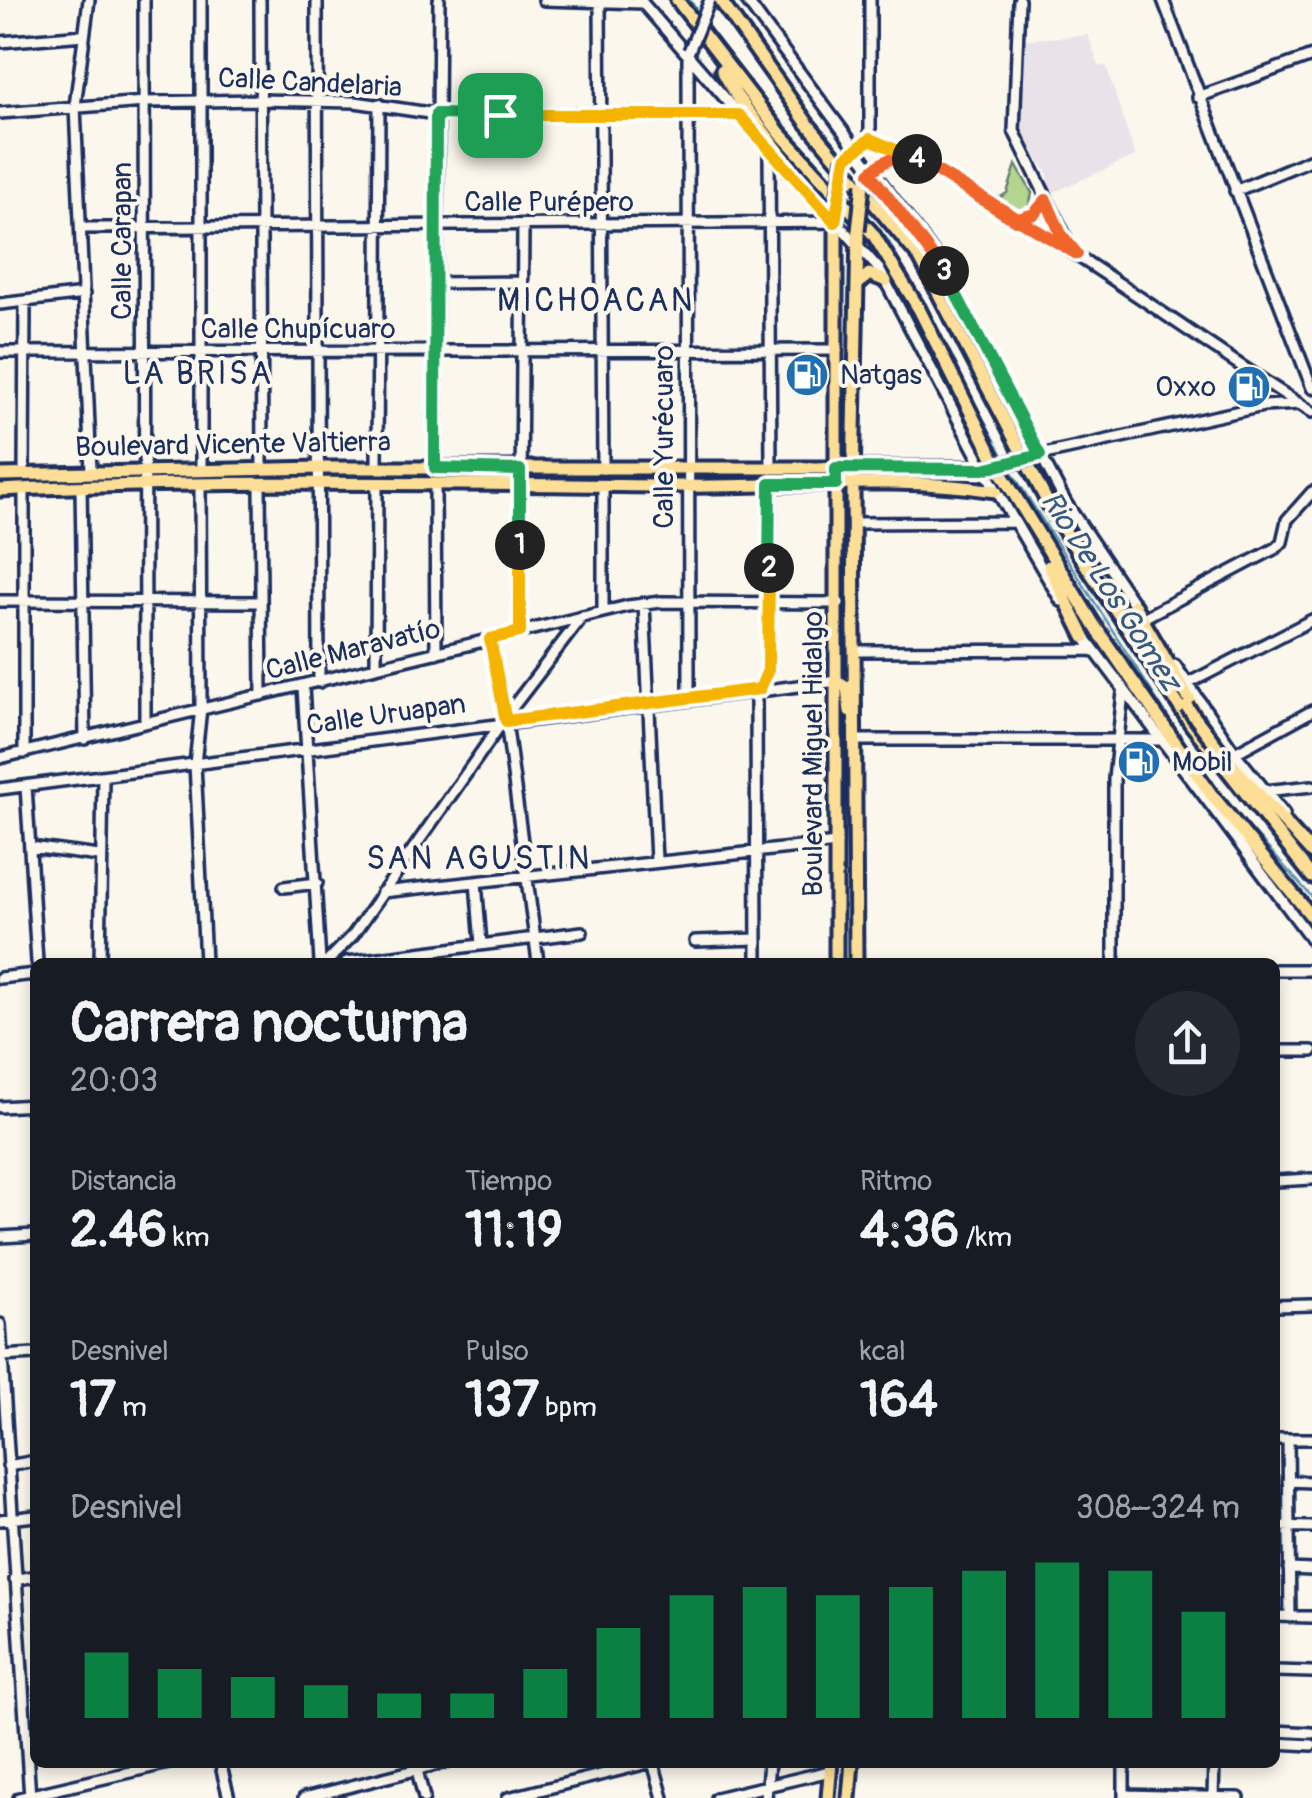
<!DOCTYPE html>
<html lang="es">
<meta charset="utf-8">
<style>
body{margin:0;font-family:Pangolin,sans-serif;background:#242831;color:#f1f3f6;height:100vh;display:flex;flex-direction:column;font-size:38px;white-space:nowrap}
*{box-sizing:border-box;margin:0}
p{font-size:32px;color:#9ea1a6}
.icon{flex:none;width:55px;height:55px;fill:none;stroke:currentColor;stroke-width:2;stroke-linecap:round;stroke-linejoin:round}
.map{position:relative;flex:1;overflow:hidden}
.side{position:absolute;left:30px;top:958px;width:1250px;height:810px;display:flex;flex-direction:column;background:#171b24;border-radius:15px;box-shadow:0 5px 15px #0003}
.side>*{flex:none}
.pin{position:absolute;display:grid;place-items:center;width:85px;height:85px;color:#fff;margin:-42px;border-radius:20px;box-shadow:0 5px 15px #0006}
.km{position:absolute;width:50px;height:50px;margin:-25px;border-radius:50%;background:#222;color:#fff;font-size:28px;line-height:50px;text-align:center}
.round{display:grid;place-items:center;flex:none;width:105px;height:105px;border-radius:52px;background:#242831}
.headline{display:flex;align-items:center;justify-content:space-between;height:170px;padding:0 40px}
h1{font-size:55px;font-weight:800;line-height:75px}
.figures{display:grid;grid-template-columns:repeat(3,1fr);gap:15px;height:170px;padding:10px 40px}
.figures div{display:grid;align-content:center}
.figures b{font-size:50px;font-weight:800}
.figures small{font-size:28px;font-weight:400}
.figures p{font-size:28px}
.chart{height:280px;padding:20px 40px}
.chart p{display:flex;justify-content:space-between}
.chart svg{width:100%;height:180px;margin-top:10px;stroke:#0b8043;stroke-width:6}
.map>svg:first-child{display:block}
.built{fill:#eae2e9}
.green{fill:#b4d58f;stroke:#688276;stroke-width:2.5}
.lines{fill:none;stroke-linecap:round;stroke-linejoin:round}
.stream{stroke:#5f96b3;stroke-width:2.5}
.minor-casing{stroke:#1b2f5e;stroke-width:16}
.major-casing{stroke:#1b2f5e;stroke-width:19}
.minor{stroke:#fbf7ec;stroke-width:9}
.major{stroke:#fdde96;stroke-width:11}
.minor-bridge-casing{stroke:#1b2f5e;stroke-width:16;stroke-linecap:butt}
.major-bridge-casing{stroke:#1b2f5e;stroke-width:19;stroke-linecap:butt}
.minor-bridge{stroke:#fbf7ec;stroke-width:9}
.major-bridge{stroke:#fdde96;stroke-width:11}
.split-1-casing{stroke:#fff;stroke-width:20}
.split-2-casing{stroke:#fff;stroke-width:20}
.split-3-casing{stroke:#fff;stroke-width:20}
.split-4-casing{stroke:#fff;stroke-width:20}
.split-5-casing{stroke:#fff;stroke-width:20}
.split-1{stroke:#22a559;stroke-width:12}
.split-2{stroke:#f5b400;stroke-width:12}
.split-3{stroke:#22a559;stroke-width:12}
.split-4{stroke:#f0652b;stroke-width:12}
.split-5{stroke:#f5b400;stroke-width:12}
.labels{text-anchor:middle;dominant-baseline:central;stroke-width:8;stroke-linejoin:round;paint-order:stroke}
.street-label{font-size:28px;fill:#1b2f5e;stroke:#fbf7ec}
.poi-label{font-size:28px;fill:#1b2f5e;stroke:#fbf7ec;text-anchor:start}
.water-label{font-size:30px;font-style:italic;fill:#375a81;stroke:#fbf7ec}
.quarter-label{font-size:32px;letter-spacing:2.5px;fill:#1b2f5e;stroke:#fbf7ec}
</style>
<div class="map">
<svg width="1312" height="1798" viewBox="0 0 1312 1798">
<rect width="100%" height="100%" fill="#fbf7ec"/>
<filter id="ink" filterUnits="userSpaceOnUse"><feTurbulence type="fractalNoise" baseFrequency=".01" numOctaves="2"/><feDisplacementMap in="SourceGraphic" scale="20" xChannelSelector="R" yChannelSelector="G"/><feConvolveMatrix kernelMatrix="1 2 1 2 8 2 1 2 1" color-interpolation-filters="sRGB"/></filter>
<g filter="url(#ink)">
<!-- built -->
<path class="built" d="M1088,35L1099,67L1106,65L1135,156L1050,194L1048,174L1021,133L1016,84L1025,83L1020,40Z"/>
<!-- green -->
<path class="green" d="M1016,165L1032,193L1028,212L1017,215L994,201L1007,193Z"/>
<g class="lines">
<!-- stream -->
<path class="stream" d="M690,0L701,17
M706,23L735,66
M762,100L837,183
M846,193L857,205
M866,215L888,240L920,300
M931,321L1005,459
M1008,466L1211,785L1312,897"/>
<!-- minor casing -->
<g class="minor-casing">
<path id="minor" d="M89,0L75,106L91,471
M144,0L145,722
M201,0V470
M260,0L262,469
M317,0L319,682
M544,0L643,3
M640,0L790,173
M746,0L937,258L1066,503L1136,607
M1019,0L1014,131L1071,248
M1163,0L1312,388
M600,2L603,469
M0,42L84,35
M688,53L689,698
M1198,97L1312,56
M0,113L145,102L259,100L355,102L436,114L739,115
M870,139C1025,208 1167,321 1312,412
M870,139V0
M769,151L771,469
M870,173L884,161L907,156
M805,187L879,269L984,469L1061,601
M1235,191L1312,159
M1016,220L1034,214L1046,200
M83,228L835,222
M436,283L521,282
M0,304L84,294
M0,352L837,350
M1040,455L1263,406L1300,404
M377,468L379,104
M435,469L439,0
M24,474L25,302
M200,484L201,708L195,764L205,962
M435,484L436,653
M260,485L262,695
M603,486V612
M81,487L85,739
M854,523L1013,522
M0,601L260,602
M644,603L656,860
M1145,617L1276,548L1282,542L1287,520L1312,492
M520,632L523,225
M1083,635L1312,940
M490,639L506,721L538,962
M857,651L1093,650
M1175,665L1235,753L1284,814
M376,667L377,484
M1187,684L1312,620
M303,687L320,962
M856,740H1158
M24,753V489
M1235,753L1312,711
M0,758L628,606L661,602L839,603
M26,786L37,962
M0,789L837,681
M1264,791L1312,786
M30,847L99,856
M476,882L481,944
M284,887L317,883
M382,892L837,843
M695,941L757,939
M100,962L103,778
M327,962L353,935L515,704L582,617
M347,962L582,932
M757,962L756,696L768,670L771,484
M1114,962V779L1123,692
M1275,970H1312
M0,978L35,974
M1275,1051H1312
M0,1107L35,1105
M1275,1181L1312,1179
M0,1237L35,1235
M1275,1306L1312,1305
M0,1324L30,1798
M2,1356L35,1354
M1275,1439H1312
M1288,1439L1290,1617
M8,1466L35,1461
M1288,1481L1312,1482
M0,1520L35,1516
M1275,1526L1312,1527
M1289,1569L1312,1570
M15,1580L35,1576
M1275,1616L1312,1617
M1275,1671L1312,1672
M1275,1731L1312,1733
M1275,1743L1312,1745
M220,1762L229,1798
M415,1762L424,1798
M653,1762L663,1798
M1124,1795L1239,1798
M1213,1797L1214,1762
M19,1798L173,1762
M304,1798L447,1762
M508,1798L652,1762
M716,1798L830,1771
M766,1798L769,1762
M1124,1798V1762"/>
</g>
<!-- major casing -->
<g class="major-casing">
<path id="major" d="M677,0L780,133L873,234L919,309L1000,471L1096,628L1211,794L1312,917
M720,0L807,123L920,258L1051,509L1089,570L1191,724L1312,877
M722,70L736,95L807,188
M836,211V962
M920,247L944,273
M857,285L869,274L886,281
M0,475L320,468H988
M0,490C225,479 452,484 677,486C783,488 891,475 996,491
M1049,566L1084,637
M1134,605L1199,716
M837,681L847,687L850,711
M1225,757L1312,853
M856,962L853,484L858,231
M828,1798L831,1762
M849,1798L852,1762"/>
</g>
<!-- minor -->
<use href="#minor" class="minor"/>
<!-- major -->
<use href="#major" class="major"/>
<!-- minor-bridge casing -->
<g class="minor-bridge-casing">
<path id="minor-bridge" d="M689,51L710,0"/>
</g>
<!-- major-bridge casing -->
<g class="major-bridge-casing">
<path id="major-bridge" d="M836,211L845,157
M858,231L863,184
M988,468L1033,457
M1187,707L1225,757"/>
</g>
<!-- minor-bridge -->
<use href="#minor-bridge" class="minor-bridge"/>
<!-- major-bridge -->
<use href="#major-bridge" class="major-bridge"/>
</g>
</g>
<g class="lines" filter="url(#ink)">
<!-- split-1 casing -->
<g class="split-1-casing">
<path id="split-1" d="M500,115L436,114L435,468L520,470V545"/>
</g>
<!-- split-2 casing -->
<g class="split-2-casing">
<path id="split-2" d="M520,545V632L490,639L506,721L760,689L768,670L769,568"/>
</g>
<!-- split-3 casing -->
<g class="split-3-casing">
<path id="split-3" d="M769,568L770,484H836V468L984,469L1040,455L944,271"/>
</g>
<!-- split-4 casing -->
<g class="split-4-casing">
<path id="split-4" d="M917,159L1015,220L1034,214L1046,200L1061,234L1077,254L920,161C900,152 885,159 870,173L944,271"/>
</g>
<!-- split-5 casing -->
<g class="split-5-casing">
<path id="split-5" d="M500,115H739L835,222L846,158L870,139L917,159"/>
</g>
<!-- split-1 -->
<use href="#split-1" class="split-1"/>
<!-- split-2 -->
<use href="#split-2" class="split-2"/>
<!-- split-3 -->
<use href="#split-3" class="split-3"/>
<!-- split-4 -->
<use href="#split-4" class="split-4"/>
<!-- split-5 -->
<use href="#split-5" class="split-5"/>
</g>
<!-- icons -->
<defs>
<g id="fuel-disc" transform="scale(2.25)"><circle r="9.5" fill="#1f6fb2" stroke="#fbf7ec"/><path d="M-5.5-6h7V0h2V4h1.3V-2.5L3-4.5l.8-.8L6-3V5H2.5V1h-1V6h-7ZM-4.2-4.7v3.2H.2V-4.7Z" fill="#fff"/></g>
</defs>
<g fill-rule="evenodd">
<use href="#fuel-disc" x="807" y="375"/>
<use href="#fuel-disc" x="1249" y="387"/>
<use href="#fuel-disc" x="1139" y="762"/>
</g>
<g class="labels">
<!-- street labels -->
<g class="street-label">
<text transform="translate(310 83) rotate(3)">Calle Candelaria</text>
<text x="549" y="202">Calle Purépero</text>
<text transform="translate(122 241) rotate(-90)">Calle Carapan</text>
<text x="298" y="329">Calle Chupícuaro</text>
<text transform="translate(664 437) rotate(-90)">Calle Yurécuaro</text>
<text transform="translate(233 445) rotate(-1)">Boulevard Vicente Valtierra</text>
<text transform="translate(353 650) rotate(-14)">Calle Maravatío</text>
<text transform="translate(386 715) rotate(-8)">Calle Uruapan</text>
<text transform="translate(813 754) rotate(-90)">Boulevard Miguel Hidalgo</text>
</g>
<!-- poi labels -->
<g class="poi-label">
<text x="840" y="375">Natgas</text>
<text x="1216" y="387" text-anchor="end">Oxxo</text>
<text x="1172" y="762">Mobil</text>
</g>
<!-- water labels -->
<g class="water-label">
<text transform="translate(1111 591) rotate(57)">Rio De Los Gomez</text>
</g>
<!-- quarter labels -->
<g class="quarter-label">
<text x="596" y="301">MICHOACAN</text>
<text x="198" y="374">LA BRISA</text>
<text x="479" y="859">SAN AGUSTIN</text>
</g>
</g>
</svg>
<div class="pin" style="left:500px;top:115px;background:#1e9e55"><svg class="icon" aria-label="arrive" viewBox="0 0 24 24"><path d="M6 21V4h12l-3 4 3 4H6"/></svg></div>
<b class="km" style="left:520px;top:545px">1</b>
<b class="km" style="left:769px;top:568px">2</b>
<b class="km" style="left:944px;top:271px">3</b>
<b class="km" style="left:917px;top:159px">4</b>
<section class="side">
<div class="headline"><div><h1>Carrera nocturna</h1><p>20:03</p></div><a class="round"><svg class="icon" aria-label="share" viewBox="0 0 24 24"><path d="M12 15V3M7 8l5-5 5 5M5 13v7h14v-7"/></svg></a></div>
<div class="figures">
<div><p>Distancia</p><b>2.46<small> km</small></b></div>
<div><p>Tiempo</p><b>11:19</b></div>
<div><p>Ritmo</p><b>4:36<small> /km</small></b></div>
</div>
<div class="figures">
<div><p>Desnivel</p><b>17<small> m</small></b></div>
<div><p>Pulso</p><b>137<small> bpm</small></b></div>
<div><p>kcal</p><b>164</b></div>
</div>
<div class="chart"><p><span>Desnivel</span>308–324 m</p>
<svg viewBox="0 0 160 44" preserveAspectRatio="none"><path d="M5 44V28M15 44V32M25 44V34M35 44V36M45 44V38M55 44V38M65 44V32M75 44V22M85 44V14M95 44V12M105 44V14M115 44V12M125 44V8M135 44V6M145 44V8M155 44V18"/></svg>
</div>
</section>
</div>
